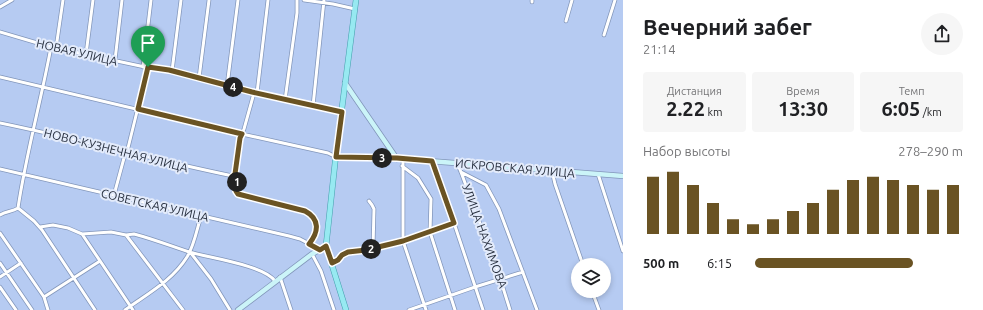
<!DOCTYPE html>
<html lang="ru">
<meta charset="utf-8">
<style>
body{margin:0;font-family:Ubuntu,sans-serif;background:#f6f6f6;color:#202124;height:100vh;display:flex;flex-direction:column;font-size:15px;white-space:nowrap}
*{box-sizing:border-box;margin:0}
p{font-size:13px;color:#757577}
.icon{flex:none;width:22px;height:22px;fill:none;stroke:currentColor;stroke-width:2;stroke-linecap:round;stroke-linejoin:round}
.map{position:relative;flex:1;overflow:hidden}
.drawer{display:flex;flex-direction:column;background:#fff;width:360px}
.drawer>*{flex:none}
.controls{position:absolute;left:571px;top:258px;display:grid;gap:8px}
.controls a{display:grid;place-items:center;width:40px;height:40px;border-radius:50%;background:#fff;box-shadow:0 2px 6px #0003;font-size:20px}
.pin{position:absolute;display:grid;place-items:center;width:34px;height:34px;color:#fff;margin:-41px -17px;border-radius:50% 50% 50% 0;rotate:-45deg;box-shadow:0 0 4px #0007}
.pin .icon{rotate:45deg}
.km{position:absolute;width:20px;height:20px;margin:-10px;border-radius:50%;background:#222;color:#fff;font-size:11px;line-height:20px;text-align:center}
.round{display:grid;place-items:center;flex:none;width:42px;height:42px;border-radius:21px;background:#f6f6f6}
.head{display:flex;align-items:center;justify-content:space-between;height:68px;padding:0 20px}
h1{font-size:22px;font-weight:700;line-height:30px}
.stats{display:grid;grid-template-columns:repeat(3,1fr);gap:6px;height:68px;padding:4px 20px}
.stats div{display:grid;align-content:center;border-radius:4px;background:#f6f6f6;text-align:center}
.stats b{font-size:20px;font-weight:700}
.stats small{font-size:11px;font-weight:400}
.stats p{font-size:11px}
.chart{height:112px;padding:8px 20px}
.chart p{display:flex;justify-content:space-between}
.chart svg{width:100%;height:72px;margin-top:4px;stroke:#6a5323;stroke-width:6}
ul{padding:0 20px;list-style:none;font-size:13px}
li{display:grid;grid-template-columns:64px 48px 1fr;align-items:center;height:30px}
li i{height:10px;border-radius:5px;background:#6a5323}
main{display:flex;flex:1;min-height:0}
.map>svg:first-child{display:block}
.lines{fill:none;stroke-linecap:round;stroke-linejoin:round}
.street-casing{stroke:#8296ba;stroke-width:4.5}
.secondary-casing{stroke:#8296ba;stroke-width:6}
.primary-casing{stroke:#439fac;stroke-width:6}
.street{stroke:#fff;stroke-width:3}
.secondary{stroke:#cbf4f8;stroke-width:4.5}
.primary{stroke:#97e9f1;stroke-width:5}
.route-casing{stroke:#fff;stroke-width:8}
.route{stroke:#6a5323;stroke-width:5}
.labels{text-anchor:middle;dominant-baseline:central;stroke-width:4;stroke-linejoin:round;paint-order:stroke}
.street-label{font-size:12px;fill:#28303f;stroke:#e3ebfb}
</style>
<main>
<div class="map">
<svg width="623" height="310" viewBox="0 0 623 310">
<rect width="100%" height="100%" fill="#b6cbf2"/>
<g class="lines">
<!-- street casing -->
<g class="street-casing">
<path id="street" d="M304,0L333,4L355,9
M532,2V0
M0,7L12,0
M566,21L572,0
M0,32L51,47L145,67L169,70L251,92L342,112
M604,35L615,0
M56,48L63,0
M86,54L93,0
M115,60L122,0
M143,67L151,0
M172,71L181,0
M0,77L242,134L328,153L336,157
M199,78L209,0
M227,86L238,0
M257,93L268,0
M285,100L297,13V0
M313,106L324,0
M0,123C78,139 155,160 233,176L237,180L236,191L239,195C253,198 304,207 313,216C317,220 317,232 315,237C313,239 310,242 309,244
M127,152L148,67
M403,159V241L426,310
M432,161L454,223L483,310
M457,163L461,172L500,278L510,310
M402,166L418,178L431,199L430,232L455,310
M0,169L289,236L300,239L319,249
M552,171L555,184L583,265
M461,172L486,185L499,209L537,310
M598,174L623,251
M233,176L235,174L240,138L244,129L254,93
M114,195L124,158
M369,201L372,205L374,209L373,248
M18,208C26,154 41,101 51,47
M18,208L34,221L42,230L95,310
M0,215C6,211 12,212 18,208
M40,227L53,225L68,228L82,234L111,232L126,235L134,234C153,239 171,246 189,252C210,258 263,265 275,281
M0,233L44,297L48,310
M82,234L133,310
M126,235L183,310
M190,252L211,279L230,310
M312,254L321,271L334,310
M0,263L32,310
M332,263L338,260L342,255L348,252L366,250L403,241L454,223
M0,277L21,263
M280,277L291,310
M0,287L16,310
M592,291L599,310
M44,297L100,261
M125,310C147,294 172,281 187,257C194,246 197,229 201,216
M409,310L475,287L523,272"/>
</g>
<!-- secondary casing -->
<g class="secondary-casing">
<path id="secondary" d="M345,83L397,159
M336,157L403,159L623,176
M238,310L312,254L326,246"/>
</g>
<!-- primary casing -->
<g class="primary-casing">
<path id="primary" d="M346,310L326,246L336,154L356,0"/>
</g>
<!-- street -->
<use href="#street" class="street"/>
<!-- secondary -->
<use href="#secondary" class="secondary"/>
<!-- primary -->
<use href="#primary" class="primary"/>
</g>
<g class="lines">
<!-- route casing -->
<g class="route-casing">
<path id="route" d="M148,67L169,70L252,92L342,112L336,157L397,158L432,161L454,223L403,241L366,250L348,252L342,255L338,260L332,263L326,246L320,250L309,244C319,232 320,219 305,211L238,194L236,191L237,180L233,176L235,174L240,138L242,134L138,109Z"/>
</g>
<!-- route -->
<use href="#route" class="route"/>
</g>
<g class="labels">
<!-- street labels -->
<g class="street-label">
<text transform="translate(77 52) rotate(13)">НОВАЯ УЛИЦА</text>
<text transform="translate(116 150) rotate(14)">НОВО-КУЗНЕЧНАЯ УЛИЦА</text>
<text transform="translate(515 168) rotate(5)">ИСКРОВСКАЯ УЛИЦА</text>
<text transform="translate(155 205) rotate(13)">СОВЕТСКАЯ УЛИЦА</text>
<text transform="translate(485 236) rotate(70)">УЛИЦА НАХИМОВА</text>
</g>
</g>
</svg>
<div class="controls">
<a><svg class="icon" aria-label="layers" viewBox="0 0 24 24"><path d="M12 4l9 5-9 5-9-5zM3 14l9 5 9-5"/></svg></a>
</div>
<div class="pin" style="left:148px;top:67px;background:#1e9e55"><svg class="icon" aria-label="arrive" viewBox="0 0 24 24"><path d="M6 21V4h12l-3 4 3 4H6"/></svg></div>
<b class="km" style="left:237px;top:182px">1</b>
<b class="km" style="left:371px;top:249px">2</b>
<b class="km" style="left:382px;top:158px">3</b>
<b class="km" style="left:233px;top:87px">4</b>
</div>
<section class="drawer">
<div class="head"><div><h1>Вечерний забег</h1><p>21:14</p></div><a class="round"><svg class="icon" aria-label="share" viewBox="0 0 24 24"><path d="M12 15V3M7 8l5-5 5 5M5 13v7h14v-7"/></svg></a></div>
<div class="stats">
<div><p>Дистанция</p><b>2.22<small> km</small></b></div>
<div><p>Время</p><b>13:30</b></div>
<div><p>Темп</p><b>6:05<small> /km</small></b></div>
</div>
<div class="chart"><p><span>Набор высоты</span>278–290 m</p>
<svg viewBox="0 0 160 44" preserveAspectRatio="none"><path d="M5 44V9M15 44V6M25 44V14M35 44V25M45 44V35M55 44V38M65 44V35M75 44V30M85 44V25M95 44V17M105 44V11M115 44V9M125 44V11M135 44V14M145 44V17M155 44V14"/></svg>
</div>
<ul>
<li><b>500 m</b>6:15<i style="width:76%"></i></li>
</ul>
</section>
</main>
